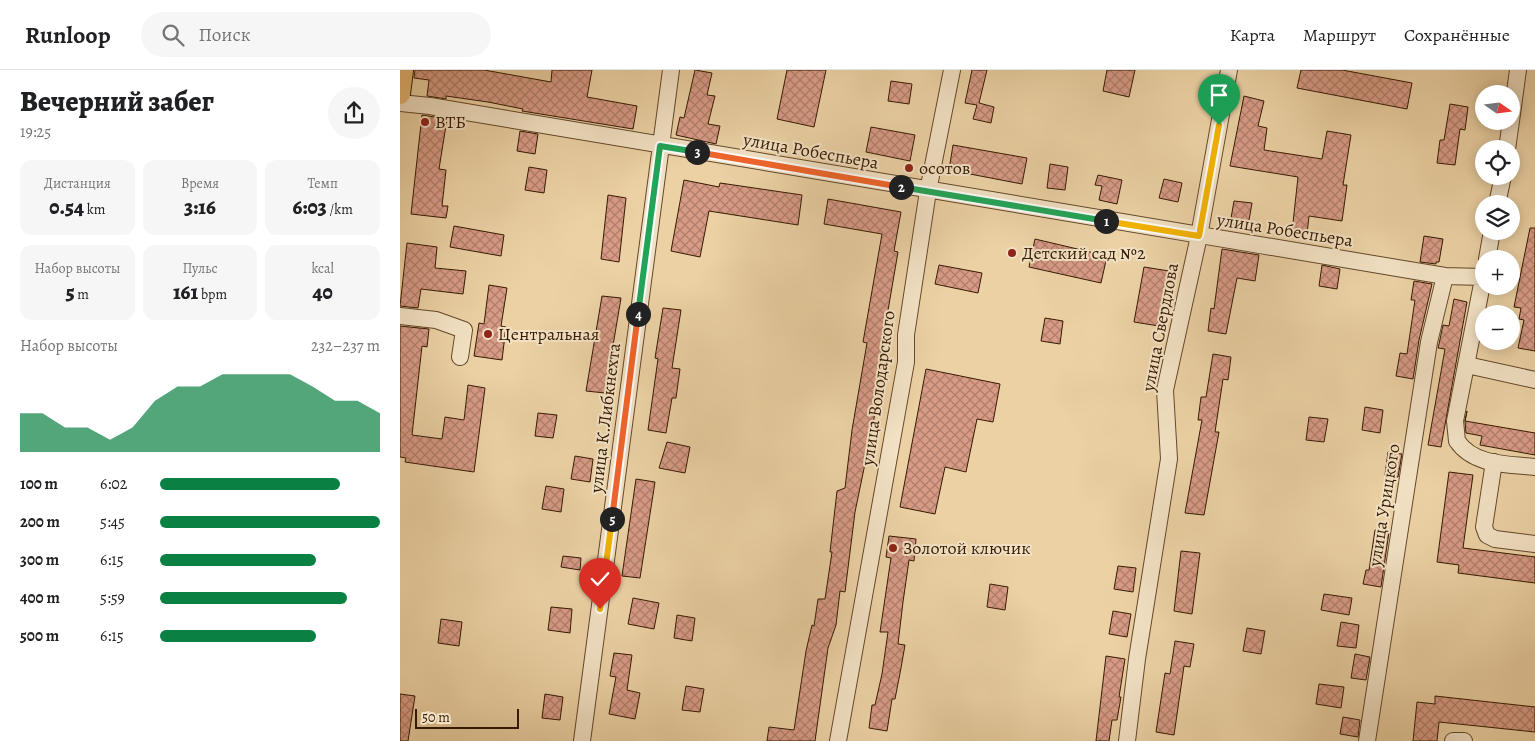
<!DOCTYPE html>
<html lang="ru">
<meta charset="utf-8">
<style>
body{margin:0;font-family:Alegreya,serif;background:#f6f6f6;color:#202124;height:100vh;display:flex;flex-direction:column;font-size:19px;white-space:nowrap}
*{box-sizing:border-box;margin:0}
p{font-size:16px;color:#757577}
.icon{flex:none;width:28px;height:28px;fill:none;stroke:currentColor;stroke-width:2;stroke-linecap:round;stroke-linejoin:round}
.map{position:relative;flex:1;overflow:hidden}
.side{display:flex;flex-direction:column;background:#fff;width:400px}
.side>*{flex:none}
.needle{width:32px;rotate:104deg}
.fabs{position:absolute;left:1075px;top:15px;display:grid;gap:10px}
.fabs a{display:grid;place-items:center;width:45px;height:45px;border-radius:50%;background:#fff;box-shadow:0 2px 12px #0003;font-size:25px}
.scale{position:absolute;left:15px;bottom:12px;width:104px;box-sizing:border-box;padding-left:5px;border:2px solid #361a02;border-top:0;font-size:14px;line-height:18px;white-space:nowrap;color:#361a02;-webkit-text-stroke:4px #f2e1c4;paint-order:stroke}
.pin{position:absolute;display:grid;place-items:center;width:42px;height:42px;color:#fff;margin:-51px -21px;border-radius:50% 50% 50% 0;rotate:-45deg;box-shadow:0 0 5px #0007}
.pin .icon{rotate:45deg}
.km{position:absolute;width:25px;height:25px;margin:-12px;border-radius:50%;background:#222;color:#fff;font-size:14px;line-height:25px;text-align:center}
.round{display:grid;place-items:center;flex:none;width:52px;height:52px;border-radius:26px;background:#f6f6f6}
.head{display:flex;align-items:center;justify-content:space-between;height:85px;padding:0 20px}
h1{font-size:28px;font-weight:800;line-height:38px}
.figures{display:grid;grid-template-columns:repeat(3,1fr);gap:8px;height:85px;padding:5px 20px}
.figures div{display:grid;align-content:center;border-radius:12px;background:#f6f6f6;text-align:center}
.figures b{font-size:21px;font-weight:800}
.figures small{font-size:14px;font-weight:400}
.figures p{font-size:14px}
.chart{height:140px;padding:10px 20px}
.chart p{display:flex;justify-content:space-between}
.chart svg{width:100%;height:90px;margin-top:5px;fill:#0b8043;opacity:.7}
ul{padding:0 20px;list-style:none;font-size:16px}
li{display:grid;grid-template-columns:80px 60px 1fr;align-items:center;height:38px}
li i{height:12px;border-radius:6px;background:#0b8043}
header{display:flex;align-items:center;gap:30px;box-sizing:border-box;height:70px;padding:0 25px;background:#fff;border-bottom:1px solid #e0e0e0}
header strong{font-size:24px}
nav{display:flex;gap:28px;margin-inline-start:auto;font-size:18px}
.search{width:350px;height:45px;background:#f6f6f6;display:flex;align-items:center;gap:12px;box-sizing:border-box;padding:0 18px;border-radius:28px;color:#757577;font-size:19px}
main{display:flex;flex:1;min-height:0}
.map>svg:first-child{display:block}
.building{fill:url(#building-cross-hatch);stroke:#361a02}
.lines{fill:none;stroke-linecap:round;stroke-linejoin:round}
.minor-casing{stroke:#63482a;stroke-width:18}
.major-casing{stroke:#361a02;stroke-width:22}
.minor{stroke:#f2e1c4;stroke-width:16}
.major{stroke:#e6b872;stroke-width:20}
.split-1-casing{stroke:#fff;stroke-width:10}
.split-2-casing{stroke:#fff;stroke-width:10}
.split-3-casing{stroke:#fff;stroke-width:10}
.split-4-casing{stroke:#fff;stroke-width:10}
.split-5-casing{stroke:#fff;stroke-width:10}
.split-6-casing{stroke:#fff;stroke-width:10}
.split-1{stroke:#f5b400;stroke-width:6}
.split-2{stroke:#22a559;stroke-width:6}
.split-3{stroke:#f0652b;stroke-width:6}
.split-4{stroke:#22a559;stroke-width:6}
.split-5{stroke:#f0652b;stroke-width:6}
.split-6{stroke:#f5b400;stroke-width:6}
.poi-dot{fill:#8f2418;stroke:#f2e1c4;stroke-width:2}
.labels{text-anchor:middle;dominant-baseline:central;stroke-width:4;stroke-linejoin:round;paint-order:stroke}
.poi-label{font-size:18px;fill:#361a02;stroke:#f2e1c4;text-anchor:start}
.street-label{font-size:18px;fill:#361a02;stroke:#f2e1c4}
</style>
<header>
<strong>Runloop</strong>
<div class="search"><svg class="icon" aria-label="search" viewBox="0 0 24 24"><circle cx="10" cy="10" r="6"/><path d="M15 15l6 6"/></svg>Поиск</div>
<nav><a>Карта</a><a>Маршрут</a><a>Сохранённые</a></nav>
</header>
<main>
<section class="side">
<div class="head"><div><h1>Вечерний забег</h1><p>19:25</p></div><a class="round"><svg class="icon" aria-label="share" viewBox="0 0 24 24"><path d="M12 15V3M7 8l5-5 5 5M5 13v7h14v-7"/></svg></a></div>
<div class="figures">
<div><p>Дистанция</p><b>0.54<small> km</small></b></div>
<div><p>Время</p><b>3:16</b></div>
<div><p>Темп</p><b>6:03<small> /km</small></b></div>
</div>
<div class="figures">
<div><p>Набор высоты</p><b>5<small> m</small></b></div>
<div><p>Пульс</p><b>161<small> bpm</small></b></div>
<div><p>kcal</p><b>40</b></div>
</div>
<div class="chart"><p><span>Набор высоты</span>232–237 m</p>
<svg viewBox="0 0 160 44" preserveAspectRatio="none"><path d="M0 44V25L10 25L20 32L30 32L40 38L50 32L60 19L70 12L80 12L90 6L100 6L110 6L120 6L130 12L140 19L150 19L160 25V44z"/></svg>
</div>
<ul>
<li><b>100 m</b>6:02<i style="width:82%"></i></li>
<li><b>200 m</b>5:45<i style="width:100%"></i></li>
<li><b>300 m</b>6:15<i style="width:71%"></i></li>
<li><b>400 m</b>5:59<i style="width:85%"></i></li>
<li><b>500 m</b>6:15<i style="width:71%"></i></li>
</ul>
</section>
<div class="map">
<svg width="1135" height="671" viewBox="0 0 1135 671">
<defs>
<pattern id="building-cross-hatch" width="8" height="8" patternUnits="userSpaceOnUse" patternTransform="scale(1.25)"><rect width="8" height="8" fill="#d89b86"/><path d="M0 0l8 8M0 8l8-8" fill="none" stroke="#b07e6b"/></pattern>
</defs>
<rect width="100%" height="100%" fill="#ebd1a4"/>
<filter id="stains"><feTurbulence type="fractalNoise" baseFrequency=".004" numOctaves="4"/><feColorMatrix values="0 0 0 0 .2 0 0 0 0 .09 0 0 0 0 .02 0 0 0 .5 -.17"/></filter>
<radialGradient id="worn" r=".72"><stop offset=".6" stop-color="#630" stop-opacity="0"/><stop offset="1" stop-color="#630" stop-opacity=".3"/></radialGradient>
<!-- building -->
<path class="building" d="M15,0H84L151,12L152,0H192L187,27L237,36L233,59L122,41L123,39L88,32L46,26V29L27,26L29,10L14,8Z
M295,0L312,3L307,25L315,26L308,54L320,56L316,74L276,65L280,47L284,48Z
M387,0H426L414,57L377,49Z
M572,0H587L579,33L594,37L591,53L573,49L577,35L565,33Z
M707,0H735L729,27L703,21Z
M901,0H942L1012,13L1007,39L897,18Z
M491,11L512,14L509,34L488,31Z
M844,26L864,31L858,56L867,58L864,80L922,89L927,61L951,65L943,115H947L942,151L909,146L907,164L892,162L898,107L830,96Z
M1050,34L1068,37L1065,60L1060,59L1055,95L1037,93L1040,70H1044Z
M22,45L47,49L39,99L46,100L42,136H48L46,148L11,144Z
M471,57L515,65L510,91L466,82Z
M120,61L138,64L135,84L117,81Z
M553,75L627,88L622,114L549,100Z
M650,94L668,97L665,120L647,118Z
M129,97L147,100L144,123L125,120Z
M698,105L722,110L717,134L699,130L702,116L695,115Z
M764,109L782,113L778,132L759,128Z
M284,110L319,117L320,113L402,125L398,155L309,141L300,187L271,181Z
M208,125L226,128L219,192L201,189Z
M428,129L501,142L494,181L498,182L479,293H482L473,355L455,442L445,522L440,521L436,555L428,578L415,671H367L369,657L394,660L406,581L412,555L414,556L418,529H425L432,482H430L437,421L445,418L452,360L467,273L463,272L482,164L424,154Z
M834,131L852,133L848,156L830,154Z
M54,156L104,165L101,186L50,177Z
M1130,158H1135V281L1118,278L1124,250L1119,249L1121,238L1114,237Z
M1024,166L1043,169L1039,192H1036V194L1020,192Z
M635,169L707,186L701,213L629,197Z
M7,173L37,177L35,198L66,201L63,224L21,219L18,238L0,236Z
M822,179L859,185L855,211L837,208L826,264L808,261L811,238L814,239Z
M539,195L582,203L578,223L535,214Z
M922,195L940,199L937,219L919,216Z
M744,197L769,201L759,256L734,252Z
M1014,211L1032,214L1019,270L1013,309L996,306L1000,283L1007,284L1015,230H1011Z
M89,215L107,218L101,256L106,257L102,290L74,286L79,253L84,254Z
M202,226L221,228L205,323L186,321Z
M1054,229L1067,232L1041,377L1028,375L1045,279L1038,278L1039,274L1043,255L1049,256Z
M263,238L281,240L272,298L280,299L276,328H272L266,363L248,360L258,289L255,288Z
M645,248L663,251L660,274L641,271Z
M0,256L29,259L27,277L22,276L12,365L42,369L45,347L64,350L68,315L85,318L74,402L5,392L6,388L0,387Z
M813,284L831,287L828,310L823,309L815,362H819L804,445L785,443L802,350H798L801,327H806Z
M526,299L600,314L593,352L577,349L566,402L545,397L535,444L500,437Z
M965,337L983,340L980,363L962,360Z
M1067,341L1065,351L1135,363V385L1080,375L1082,366L1066,363L1065,351Z
M138,343L157,345L153,368L135,366Z
M909,347L928,349L924,372L906,370Z
M267,372L290,377L285,403L259,398Z
M988,382L1002,384L998,407L985,405Z
M175,386L193,389L190,412L171,409Z
M1049,402L1073,405L1063,478L1135,487V513L1058,503L1059,495L1037,492Z
M236,409L255,412L240,508L222,506Z
M146,416L164,419L161,442L142,439Z
M975,460L989,462L981,517L963,514L966,500H969Z
M489,466L516,469L514,491L509,490L503,532L498,574L505,575L501,598L495,629H492L487,661L469,658L472,635H475L482,604L488,562H480L491,488L486,487Z
M781,481L800,483L792,544L774,541Z
M163,486L181,488L180,500L161,497Z
M718,496L736,498L733,522L714,519Z
M590,514L608,517L605,540L587,537Z
M924,524L952,528L949,545L921,540Z
M233,528L259,533L254,559L228,554Z
M151,537L172,539L170,563L148,560Z
M713,541L731,544L727,567L709,564Z
M277,545L295,548L292,571L274,568Z
M41,549L62,552L59,576L38,573Z
M941,552L959,555L956,578L937,576Z
M847,558L865,561L861,584L843,581Z
M775,571L794,574L790,597L784,596L774,665L756,662L765,603L770,604Z
M214,583L232,585L227,620L240,623L235,649L209,644L216,607L210,606Z
M955,584L970,587L966,610L951,608Z
M706,586L725,589L719,627H721L717,650H712L709,671H696Z
M919,614L944,617L941,638L916,634Z
M286,616L304,619L300,642L282,640Z
M0,624L15,626L8,671H0Z
M145,624L163,627L160,650L142,648Z
M1035,626L1135,637V662L1039,652L1037,671H1013L1017,632L1035,634Z
M943,647L960,650L958,667L940,664Z"/>
<g class="lines">
<!-- minor casing -->
<g class="minor-casing">
<path id="minor" d="M0,33L30,36L1045,206L1083,207
M1111,51L1118,0
M1107,79L1111,51
M1097,134L1103,106
M1087,189L1092,161
M1084,204L1055,351L1057,371C1074,396 1108,394 1135,397
M0,246L36,250L64,260L60,287
M1067,295L1135,310
M1094,392L1084,457L1087,465L1095,469L1135,474
M182,671L271,0
M438,671L506,292V265L528,121L552,0
M727,671L737,589L769,389L765,320L799,166L829,0
M967,671L1029,272L1045,206
M1053,671H1064"/>
</g>
<!-- major casing -->
<g class="major-casing">
<path id="major" d="M0,24L3,0"/>
</g>
<!-- minor -->
<use href="#minor" class="minor"/>
<!-- major -->
<use href="#major" class="major"/>
</g>
<g class="lines">
<!-- split-1 casing -->
<g class="split-1-casing">
<path id="split-1" d="M706,151L799,166L819,55"/>
</g>
<!-- split-2 casing -->
<g class="split-2-casing">
<path id="split-2" d="M501,117L706,151"/>
</g>
<!-- split-3 casing -->
<g class="split-3-casing">
<path id="split-3" d="M297,82L501,117"/>
</g>
<!-- split-4 casing -->
<g class="split-4-casing">
<path id="split-4" d="M238,244L260,76L297,82"/>
</g>
<!-- split-5 casing -->
<g class="split-5-casing">
<path id="split-5" d="M212,449L238,244"/>
</g>
<!-- split-6 casing -->
<g class="split-6-casing">
<path id="split-6" d="M200,539L212,449"/>
</g>
<!-- split-1 -->
<use href="#split-1" class="split-1"/>
<!-- split-2 -->
<use href="#split-2" class="split-2"/>
<!-- split-3 -->
<use href="#split-3" class="split-3"/>
<!-- split-4 -->
<use href="#split-4" class="split-4"/>
<!-- split-5 -->
<use href="#split-5" class="split-5"/>
<!-- split-6 -->
<use href="#split-6" class="split-6"/>
</g>
<!-- markers -->
<g class="poi-dot">
<circle cx="25" cy="52" r="5"/>
<circle cx="509" cy="98" r="5"/>
<circle cx="612" cy="183" r="5"/>
<circle cx="88" cy="264" r="5"/>
<circle cx="493" cy="478" r="5"/>
</g>
<g class="labels">
<!-- poi labels -->
<g class="poi-label">
<text x="35" y="52">ВТБ</text>
<text x="519" y="98">осотов</text>
<text x="622" y="183">Детский сад №2</text>
<text x="98" y="264">Центральная</text>
<text x="503" y="478">Золотой ключик</text>
</g>
<!-- street labels -->
<g class="street-label">
<text transform="translate(411 81) rotate(10)">улица Робеспьера</text>
<text transform="translate(885 160) rotate(9)">улица Робеспьера</text>
<text transform="translate(760 257) rotate(-79)">улица Свердлова</text>
<text transform="translate(478 318) rotate(-82)">улица Володарского</text>
<text transform="translate(205 348) rotate(-83)">улица К.Либкнехта</text>
<text transform="translate(984 435) rotate(-81)">улица Урицкого</text>
</g>
</g>
<rect width="100%" height="100%" filter="url(#stains)"/>
<rect width="100%" height="100%" fill="url(#worn)"/>
</svg>
<div class="fabs">
<a><svg class="needle" viewBox="-14 -14 28 28"><path d="M0-13l5 13h-10z" fill="#e53935"/><path d="M0 13l5-13h-10z" fill="#757577"/></svg></a>
<a><svg class="icon" aria-label="locate" viewBox="0 0 24 24"><circle cx="12" cy="12" r="6"/><path d="M12 2v4M12 18v4M2 12h4M18 12h4"/></svg></a>
<a><svg class="icon" aria-label="layers" viewBox="0 0 24 24"><path d="M12 4l9 5-9 5-9-5zM3 14l9 5 9-5"/></svg></a>
<a>+</a>
<a>−</a>
</div>
<div class="scale">50 m</div>
<div class="pin" style="left:819px;top:55px;background:#1e9e55"><svg class="icon" aria-label="arrive" viewBox="0 0 24 24"><path d="M6 21V4h12l-3 4 3 4H6"/></svg></div>
<div class="pin" style="left:200px;top:539px;background:#d93025"><svg class="icon" aria-label="check" viewBox="0 0 24 24"><path d="M5 12l5 5 9-10"/></svg></div>
<b class="km" style="left:706px;top:151px">1</b>
<b class="km" style="left:501px;top:117px">2</b>
<b class="km" style="left:297px;top:82px">3</b>
<b class="km" style="left:238px;top:244px">4</b>
<b class="km" style="left:212px;top:449px">5</b>
</div>
</main>
